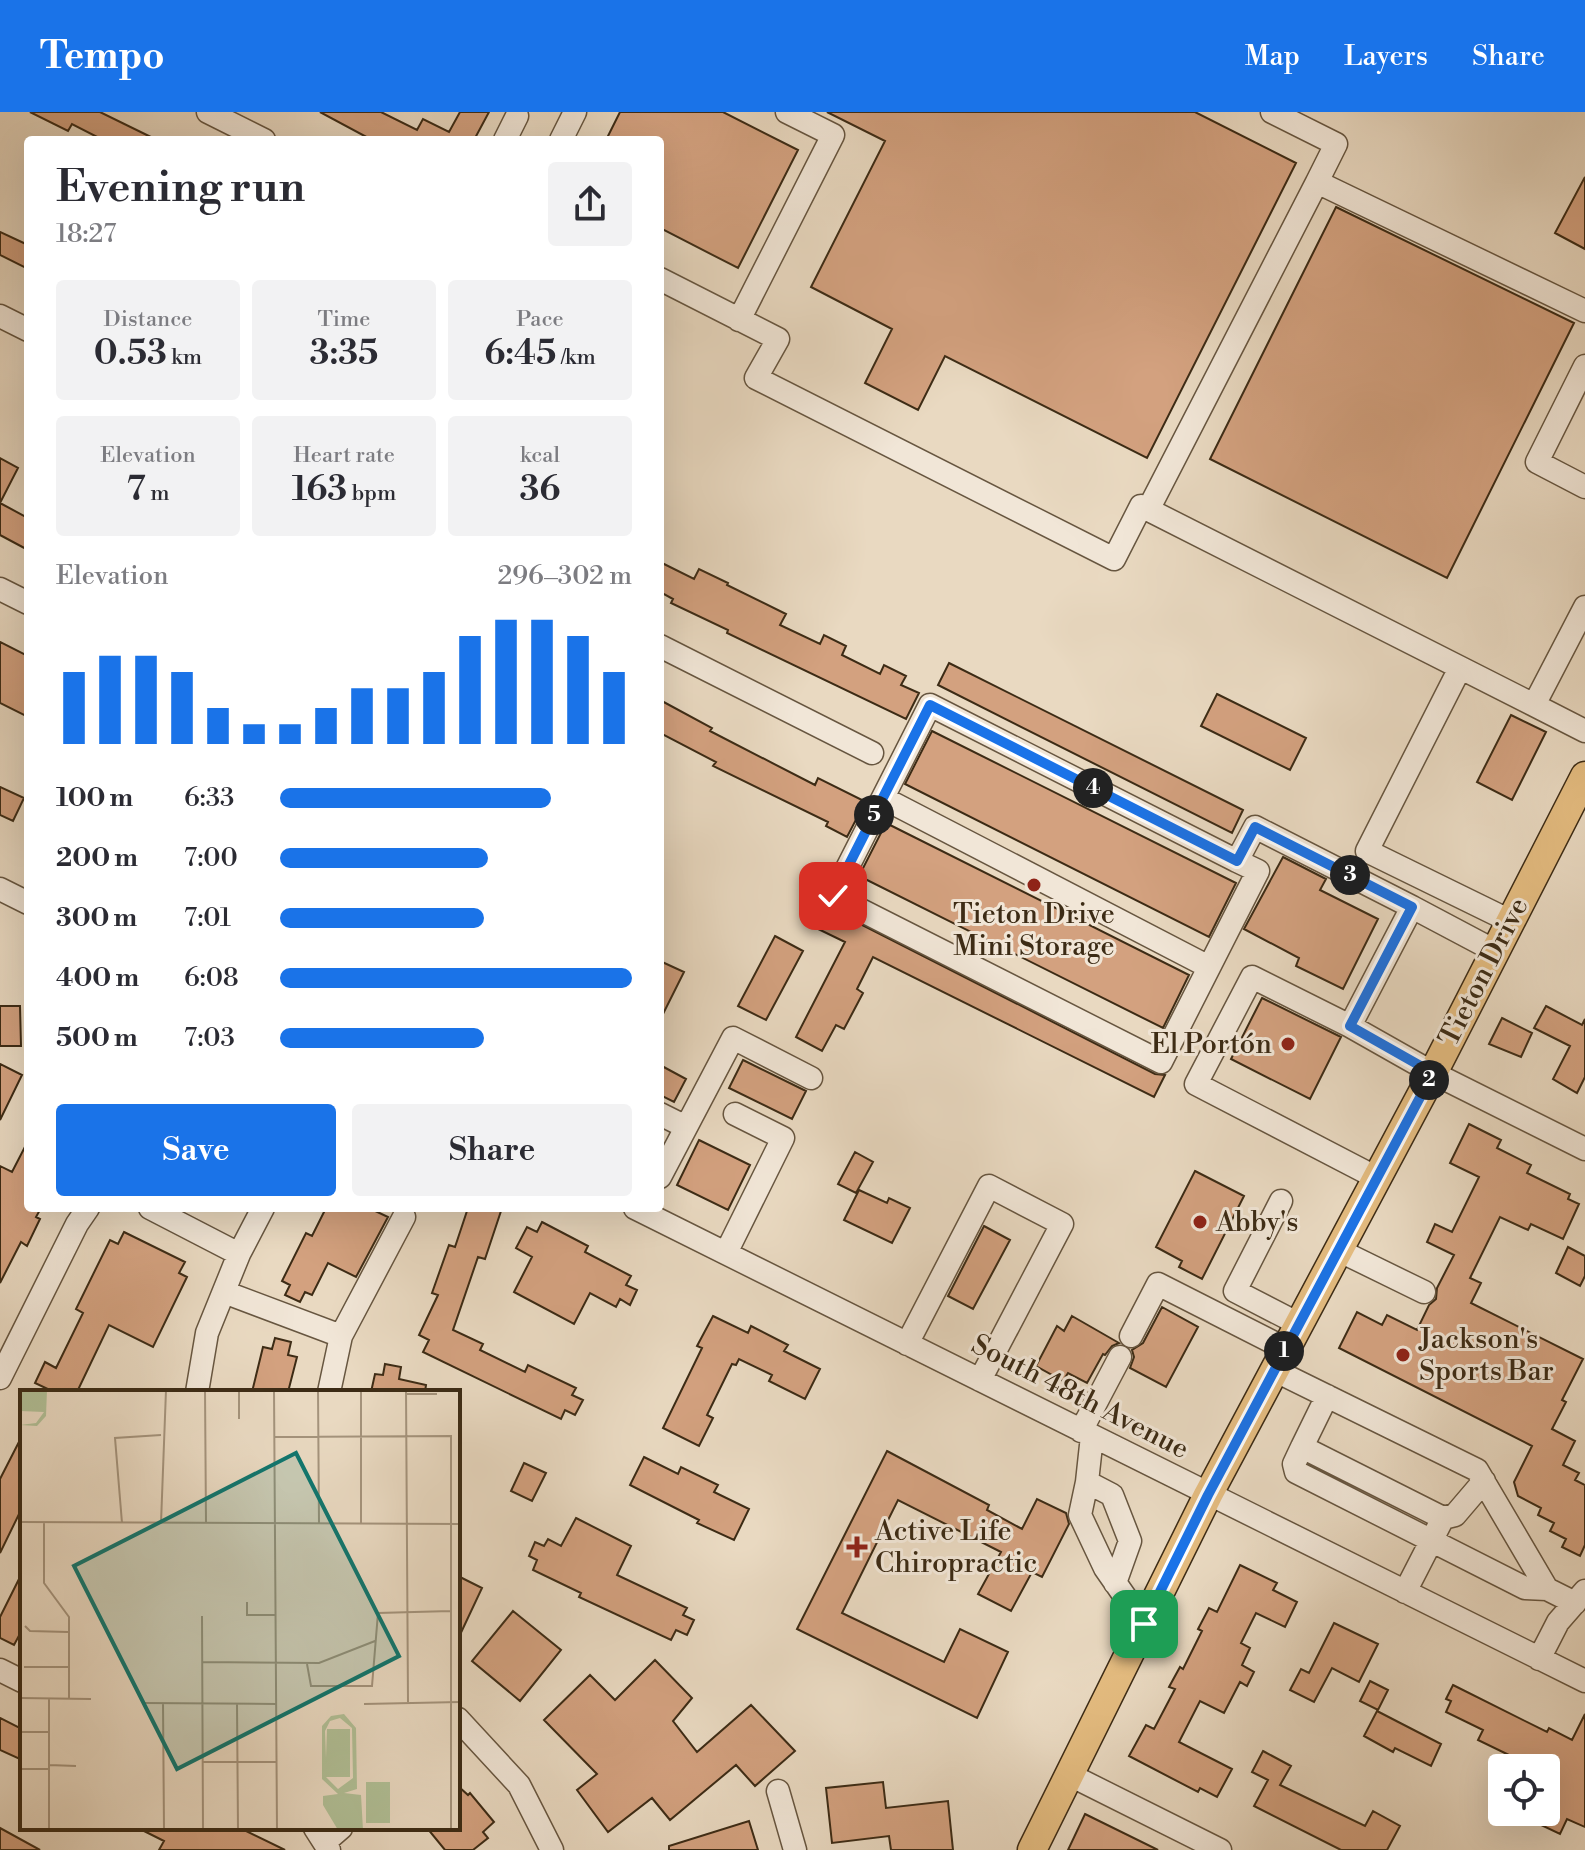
<!DOCTYPE html>
<meta charset="utf-8">
<style>
body{margin:0;font-family:"Libre Bodoni",serif;background:#f2f2f3;color:#2b2b33;height:100vh;display:flex;flex-direction:column;font-size:30px;white-space:nowrap}
*{box-sizing:border-box;margin:0}
p{font-size:26px;color:#7c7c81}
.icon{flex:none;width:44px;height:44px;fill:none;stroke:currentColor;stroke-width:2;stroke-linecap:round;stroke-linejoin:round}
.map{position:relative;flex:1;overflow:hidden}
.side{position:absolute;left:24px;top:24px;width:640px;height:1076px;display:flex;flex-direction:column;background:#fff;border-radius:8px;box-shadow:0 8px 32px #0002}
.side>*{flex:none}
.tools{position:absolute;left:1488px;top:1642px;display:grid;gap:16px}
.tools a{display:grid;place-items:center;width:72px;height:72px;border-radius:8px;background:#fff;box-shadow:0 8px 32px #0002;font-size:40px}
.pin{position:absolute;display:grid;place-items:center;width:68px;height:68px;color:#fff;margin:-34px;border-radius:16px;box-shadow:0 4px 12px #0006}
.km{position:absolute;width:40px;height:40px;margin:-20px;border-radius:50%;background:#222;color:#fff;font-size:22px;line-height:40px;text-align:center}
.round{display:grid;place-items:center;flex:none;width:84px;height:84px;border-radius:8px;background:#f2f2f3}
.head{display:flex;align-items:center;justify-content:space-between;height:136px;padding:0 32px}
h1{font-size:44px;font-weight:600;line-height:60px}
.figures{display:grid;grid-template-columns:repeat(3,1fr);gap:12px;height:136px;padding:8px 32px}
.figures div{display:grid;align-content:center;border-radius:8px;background:#f2f2f3;text-align:center}
.figures b{font-size:34px;font-weight:600}
.figures small{font-size:22px;font-weight:400}
.figures p{font-size:22px}
.chart{height:224px;padding:16px 32px}
.chart p{display:flex;justify-content:space-between}
.chart svg{width:100%;height:144px;margin-top:8px;stroke:#1a73e8;stroke-width:6}
.primary-button{display:flex;gap:16px;margin-top:auto;padding:16px 32px}
.primary-button a{flex:1;height:92px;border-radius:8px;background:#1a73e8;color:#fff;font-size:32px;font-weight:600;line-height:92px;text-align:center}
.primary-button a+a{background:#f2f2f3;color:#2b2b33}
ul{padding:0 32px;list-style:none;font-size:26px}
li{display:grid;grid-template-columns:128px 96px 1fr;align-items:center;height:60px}
li i{height:20px;border-radius:10px;background:#1a73e8}
header{display:flex;align-items:center;gap:48px;box-sizing:border-box;height:112px;padding:0 40px;background:#1a73e8;color:#fff}
header strong{font-size:38px}
nav{display:flex;gap:44px;margin-inline-start:auto;font-size:28px}
.map>svg:first-child{display:block}
.building{fill:#d3a17f;stroke:#3c2b15;stroke-width:2}
.lines{fill:none;stroke-linecap:round;stroke-linejoin:round}
.minor-casing{stroke:#675640;stroke-width:25}
.major-casing{stroke:#3c2b15;stroke-width:31}
.minor{stroke:#f1e6d7;stroke-width:22}
.major{stroke:#e4bc80;stroke-width:28}
.route-casing{stroke:#fff;stroke-width:16}
.route{stroke:#1a73e8;stroke-width:10}
.poi-dot{fill:#8f2418;stroke:#f1e6d7;stroke-width:3}
.labels{text-anchor:middle;dominant-baseline:central;stroke-width:6;stroke-linejoin:round;paint-order:stroke}
.poi-label{font-size:28px;fill:#3c2b15;stroke:#f1e6d7;text-anchor:start}
.street-label{font-size:28px;fill:#3c2b15;stroke:#f1e6d7}
.inset-road{fill:none;stroke:#a4937c;stroke-width:2}
.view{fill:#0f766e;fill-opacity:0.15;stroke:#0f766e;stroke-width:4}
.inset-edge{fill:none;stroke:#3c2b15;stroke-width:4}
</style>
<header>
<strong>Tempo</strong>
<nav><a>Map</a><a>Layers</a><a>Share</a></nav>
</header>
<div class="map">
<svg width="1585" height="1738" viewBox="0 0 1585 1738">
<rect width="100%" height="100%" fill="#e9d9c1"/>
<filter id="stains"><feTurbulence type="fractalNoise" baseFrequency=".0025" numOctaves="4"/><feColorMatrix values="0 0 0 0 .2 0 0 0 0 .09 0 0 0 0 .02 0 0 0 .5 -.17"/></filter>
<radialGradient id="worn" r=".72"><stop offset=".6" stop-color="#630" stop-opacity="0"/><stop offset="1" stop-color="#630" stop-opacity=".3"/></radialGradient>
<!-- building -->
<path class="building" d="M30,0H100L157,28H103L72,12L68,19Z
M320,0H381L417,18L423,7L449,20L460,0H489L474,28H372Z
M620,0H723L798,38L738,156L660,116V28H606Z
M827,0H1195L1296,51L1147,346L945,244L918,298L865,271L892,217L811,175L885,29Z
M1585,65V137L1555,121Z
M1336,95L1574,211L1447,466L1210,347Z
M0,120L28,133V157L0,143Z
M0,346L18,356L0,391L28,406V438L0,423Z
M660,450L694,467L699,457L728,471L727,473L786,502L780,513L820,532L824,523L846,534L842,543L880,562L884,553L906,564L901,573L919,581L906,607L727,521L728,518L671,491L673,487L660,480Z
M0,530L28,544V605L0,591Z
M949,551L1243,698L1232,721L938,573Z
M1217,582L1306,626L1290,658L1201,614Z
M660,588L712,616L710,619L815,673L818,666L862,688L858,697L861,698L847,725L826,714L828,710L713,654L716,650L660,621Z
M1511,603L1546,620L1512,688L1477,670Z
M932,619L1236,771L1209,825L905,672Z
M0,675L24,686L13,709L0,703Z
M886,711L1189,863L1163,916L859,764Z
M1283,745L1326,767L1320,778L1378,807L1343,877L1296,854L1299,846L1244,817Z
M823,793L1155,962L1165,963L1154,985L873,845L857,877L863,881L844,917L836,913L822,939L796,925L845,830L812,814Z
M775,824L803,839L766,908L738,894Z
M660,849L684,860L660,908Z
M1262,886L1341,925L1310,987L1231,947Z
M0,894H20L21,934H0Z
M1546,894L1582,913L1585,907V965L1577,981L1553,967L1570,934L1534,916Z
M1502,906L1532,921L1521,945L1489,932Z
M743,948L806,979L792,1007L729,976Z
M0,952L22,963L0,1008Z
M660,953L686,967L674,990L660,983Z
M1469,1012L1501,1028L1497,1036L1531,1053L1527,1061L1570,1082L1568,1087L1579,1092L1563,1127L1531,1112L1528,1118L1500,1105L1470,1166L1481,1171L1471,1191L1583,1247L1562,1288L1566,1290L1552,1317L1575,1329L1563,1353L1579,1361L1575,1368L1585,1373V1433L1580,1444L1562,1435L1566,1427L1550,1419L1554,1411L1538,1403L1541,1396L1518,1384L1514,1370L1532,1334L1339,1236L1357,1200L1382,1213L1387,1203L1417,1218L1429,1193L1436,1187L1437,1176L1454,1143L1427,1130L1435,1112L1452,1120L1479,1065L1450,1051Z
M699,1028L750,1053L728,1098L677,1073Z
M28,1029V1096H41L36,1105L40,1107L27,1134L21,1130L0,1171V1054L12,1060Z
M855,1040L873,1050L856,1081L838,1072Z
M1195,1059L1244,1084L1202,1167L1179,1155L1182,1149L1156,1135Z
M859,1078L887,1091L889,1086L910,1096L892,1131L844,1108Z
M326,1096H369L388,1105L356,1165L328,1151L312,1183L305,1180L300,1190L285,1183L290,1173L282,1169L306,1121L312,1124Z
M468,1096H502L485,1147L478,1145L453,1218L483,1232L480,1238L525,1260L528,1253L576,1276L572,1283L583,1288L575,1303L565,1298L561,1307L423,1240L429,1228L419,1223L438,1183L432,1181L449,1133L455,1135Z
M542,1110L588,1134L585,1140L631,1164L626,1173L637,1178L630,1193L620,1187L616,1195L590,1181L574,1212L514,1180L532,1145L516,1136L527,1115L537,1120Z
M984,1114L1010,1128L973,1197L948,1184Z
M124,1120L185,1150L179,1161L187,1165L153,1235L109,1213L77,1280H54L35,1271L45,1250L56,1256L83,1201L76,1197L110,1128L118,1132Z
M1568,1135L1585,1144V1164L1580,1174L1556,1161Z
M1162,1195L1198,1215L1166,1275L1130,1256L1134,1245L1132,1238L1143,1231Z
M713,1204L748,1221L751,1214L788,1233L784,1239L820,1257L805,1287L769,1269L772,1263L739,1247L736,1253L732,1252L707,1303L713,1306L699,1334L663,1316L702,1236L697,1234Z
M1072,1204L1119,1231L1112,1234L1105,1243L1103,1242L1087,1271L1068,1261L1063,1269L1036,1254L1057,1214L1064,1219Z
M275,1226L291,1230L288,1243L297,1245L288,1280H252L263,1235L272,1237Z
M385,1252L401,1255L399,1267L426,1273L425,1280H371L375,1262L383,1263Z
M22,1324V1396L0,1441V1367Z
M887,1339L989,1393L987,1398L1022,1417L1037,1387L1066,1401L1069,1412L1042,1465L1032,1460L1011,1499L978,1482L1001,1440L898,1388L842,1501L944,1550L960,1517L1008,1540L977,1606L797,1517Z
M644,1345L678,1362L681,1355L718,1373L714,1380L749,1397L734,1428L697,1411L699,1408L630,1373Z
M524,1351L546,1361L532,1389L511,1379Z
M576,1406L631,1434L617,1463L687,1496L683,1503L694,1508L687,1523L676,1518L671,1528L579,1485L581,1481L533,1458L537,1448L529,1444L535,1430L544,1434L548,1427L561,1434Z
M1240,1453L1277,1471L1273,1478L1297,1490L1285,1515L1256,1501L1241,1531L1250,1536L1242,1553L1254,1560L1247,1574L1240,1570L1224,1601L1200,1589L1179,1630L1232,1657L1217,1685L1200,1676L1198,1680L1129,1644L1146,1613L1154,1617L1175,1577L1169,1575L1180,1555L1183,1557L1202,1519L1198,1517L1209,1496L1217,1500Z
M22,1461V1518L14,1533L0,1526V1505Z
M458,1464L482,1476L458,1527Z
M513,1499L561,1538L520,1589L472,1549Z
M1334,1511L1378,1532L1359,1570L1332,1556L1314,1590L1290,1578L1301,1557L1309,1561Z
M655,1548L692,1586L673,1609L697,1640L751,1593L795,1639L755,1674L736,1653L670,1708L652,1686L608,1720L577,1678L597,1662L544,1608L590,1563L615,1588Z
M1370,1569L1388,1578L1378,1598L1360,1589Z
M1453,1573L1547,1620L1549,1616L1572,1628L1585,1602V1715L1567,1707L1560,1722L1539,1712L1558,1672L1546,1666V1656H1502L1509,1643L1478,1628L1483,1618L1446,1600L1451,1589L1446,1587Z
M1377,1599L1441,1632L1431,1654L1395,1636L1393,1640L1364,1624Z
M0,1606L22,1617V1648L0,1638Z
M1263,1639L1291,1654L1280,1673L1365,1714L1373,1699L1400,1714L1387,1738H1341L1254,1694L1268,1668L1252,1660Z
M883,1670L886,1696L948,1689L953,1738H891L889,1724L832,1731L826,1676Z
M458,1674L468,1683L470,1681L494,1710L483,1720L488,1726L473,1738H445L427,1716H458Z
M1085,1702L1158,1738H1068Z
M749,1709L758,1738H669V1734Z
M0,1716L40,1738H0Z
M138,1716H240L285,1738H159L164,1729Z"/>
<g class="lines">
<!-- minor casing -->
<g class="minor-casing">
<path id="minor" d="M208,0L264,28
M1272,0L1336,32L1317,70
M505,28L517,4
M561,28L575,0
M660,167L778,227L756,266L1114,447L1141,394L1534,593L1585,495
M0,204L28,218
M739,208L833,23L787,0
M1585,254L1537,350L1585,375
M1148,398L1317,70L1585,199
M0,477L28,491
M660,534L872,641
M1460,556L1367,739L1510,809
M1534,593L1585,619
M883,686L1209,855
M1237,749L1258,759L1161,950L833,784L930,593L1237,749L1255,715L1412,795
M0,777L28,791
M1495,839L1412,795L1350,914L1433,961L1585,1037
M1350,914L1252,865L1196,972L1377,1066
M660,1002L686,1015
M660,1065L733,926L811,966
M1281,1089L1235,1179L1299,1212
M150,1096L239,1142
M635,1096L1585,1569
M1338,1138L1424,1180
M726,1141L783,1026L735,1002
M224,1180L341,1224
M1131,1224L1158,1172L1286,1237
M907,1232L989,1074L1062,1112L980,1268
M1274,1258L1477,1358L1547,1477L1575,1491
M0,1266L77,1112L88,1096
M197,1280L207,1221L239,1142L263,1096
M329,1280L341,1224L404,1105
M1327,1284L1302,1335L1443,1406
M1081,1319L1120,1245
M1092,1324L1087,1370L1080,1403L1105,1456L1144,1512
M1302,1335L1294,1352L1296,1360L1525,1476L1547,1477
M1087,1370L1112,1383L1130,1429L1115,1471
M1405,1480L1443,1406L1455,1403L1484,1369
M1539,1547L1558,1510L1585,1479
M0,1558L22,1569
M458,1607L519,1673L552,1738
M1070,1663L1220,1738
M778,1679L795,1738
M315,1716L329,1738
M326,1729L341,1716"/>
</g>
<!-- major casing -->
<g class="major-casing">
<path id="major" d="M1032,1738L1208,1383L1433,961L1585,664"/>
</g>
<!-- minor -->
<use href="#minor" class="minor"/>
<!-- major -->
<use href="#major" class="major"/>
</g>
<g class="lines">
<!-- route casing -->
<g class="route-casing">
<path id="route" d="M833,784L930,593L1237,749L1255,715L1412,795L1350,914L1433,961L1208,1383L1144,1512"/>
</g>
<!-- route -->
<use href="#route" class="route"/>
</g>
<!-- markers -->
<g class="poi-dot">
<circle cx="1034" cy="773" r="8"/>
<circle cx="1288" cy="932" r="8"/>
<circle cx="1200" cy="1110" r="8"/>
<circle cx="1403" cy="1243" r="8"/>
<path d="M853 1423h8v8h8v8h-8v8h-8v-8h-8v-8h8z"/>
</g>
<g class="labels">
<!-- poi labels -->
<g class="poi-label">
<text x="1034" y="802" text-anchor="middle">Tieton Drive<tspan x="1034" dy="32">Mini Storage</tspan></text>
<text x="1272" y="932" text-anchor="end">El Portón</text>
<text x="1216" y="1110">Abby's</text>
<text x="1419" y="1227">Jackson's<tspan x="1419" dy="32">Sports Bar</tspan></text>
<text x="875" y="1419">Active Life<tspan x="875" dy="32">Chiropractic</tspan></text>
</g>
<!-- street labels -->
<g class="street-label">
<text transform="translate(1484 860) rotate(-63)">Tieton Drive</text>
<text transform="translate(1080 1285) rotate(27)">South 48th Avenue</text>
</g>
</g>
<!-- overview -->
<g transform="translate(20 1278)">
<rect width="440" height="440" fill="#e9d9c1"/>
<path d="M0,0H27L26,26L17,36L0,35L16,33L24,22L0,21ZM324,324L336,338L337,399L324,403L341,405L343,440H318L303,415V406L318,404L302,389V336L311,326ZM320,328L332,338L333,388L318,399L306,387H330V339H307L306,368L305,341L310,331ZM346,392H370V433H346Z" fill="#b1c097" fill-rule="evenodd"/>
<path class="inset-road" d="M185,0L186,133M219,0V29M254,0L257,440M298,0L299,134M386,0L388,312M386,4H417M254,47L431,46V440M0,132L440,134M24,132V193L49,227V309M102,133L95,48L141,45M141,133L146,0M341,134V0M227,212V225H255M182,226L183,440M5,236L10,241L48,242M182,272L299,273L355,251M287,274L291,296H352L358,223L431,221M4,277H49M0,308L71,309M124,313L256,314M143,313L144,440M217,314L218,440M344,314L440,312M0,342H29M183,372H256M29,375L56,376M0,379H29M29,440V309"/>
<path class="view" d="M276,63L379,266L157,379L54,176Z"/>
<rect width="440" height="440" class="inset-edge"/>
</g>
<rect width="100%" height="100%" filter="url(#stains)"/>
<rect width="100%" height="100%" fill="url(#worn)"/>
</svg>
<div class="tools">
<a><svg class="icon" aria-label="locate" viewBox="0 0 24 24"><circle cx="12" cy="12" r="6"/><path d="M12 2v4M12 18v4M2 12h4M18 12h4"/></svg></a>
</div>
<div class="pin" style="left:1144px;top:1512px;background:#1e9e55"><svg class="icon" aria-label="arrive" viewBox="0 0 24 24"><path d="M6 21V4h12l-3 4 3 4H6"/></svg></div>
<div class="pin" style="left:833px;top:784px;background:#d93025"><svg class="icon" aria-label="check" viewBox="0 0 24 24"><path d="M5 12l5 5 9-10"/></svg></div>
<b class="km" style="left:1284px;top:1239px">1</b>
<b class="km" style="left:1429px;top:968px">2</b>
<b class="km" style="left:1350px;top:763px">3</b>
<b class="km" style="left:1093px;top:676px">4</b>
<b class="km" style="left:874px;top:703px">5</b>
<section class="side">
<div class="head"><div><h1>Evening run</h1><p>18:27</p></div><a class="round"><svg class="icon" aria-label="share" viewBox="0 0 24 24"><path d="M12 15V3M7 8l5-5 5 5M5 13v7h14v-7"/></svg></a></div>
<div class="figures">
<div><p>Distance</p><b>0.53<small> km</small></b></div>
<div><p>Time</p><b>3:35</b></div>
<div><p>Pace</p><b>6:45<small> /km</small></b></div>
</div>
<div class="figures">
<div><p>Elevation</p><b>7<small> m</small></b></div>
<div><p>Heart rate</p><b>163<small> bpm</small></b></div>
<div><p>kcal</p><b>36</b></div>
</div>
<div class="chart"><p><span>Elevation</span>296–302 m</p>
<svg viewBox="0 0 160 44" preserveAspectRatio="none"><path d="M5 44V22M15 44V17M25 44V17M35 44V22M45 44V33M55 44V38M65 44V38M75 44V33M85 44V27M95 44V27M105 44V22M115 44V11M125 44V6M135 44V6M145 44V11M155 44V22"/></svg>
</div>
<ul>
<li><b>100 m</b>6:33<i style="width:77%"></i></li>
<li><b>200 m</b>7:00<i style="width:59%"></i></li>
<li><b>300 m</b>7:01<i style="width:58%"></i></li>
<li><b>400 m</b>6:08<i style="width:100%"></i></li>
<li><b>500 m</b>7:03<i style="width:58%"></i></li>
</ul>
<div class="primary-button"><a>Save</a><a>Share</a></div>
</section>
</div>
